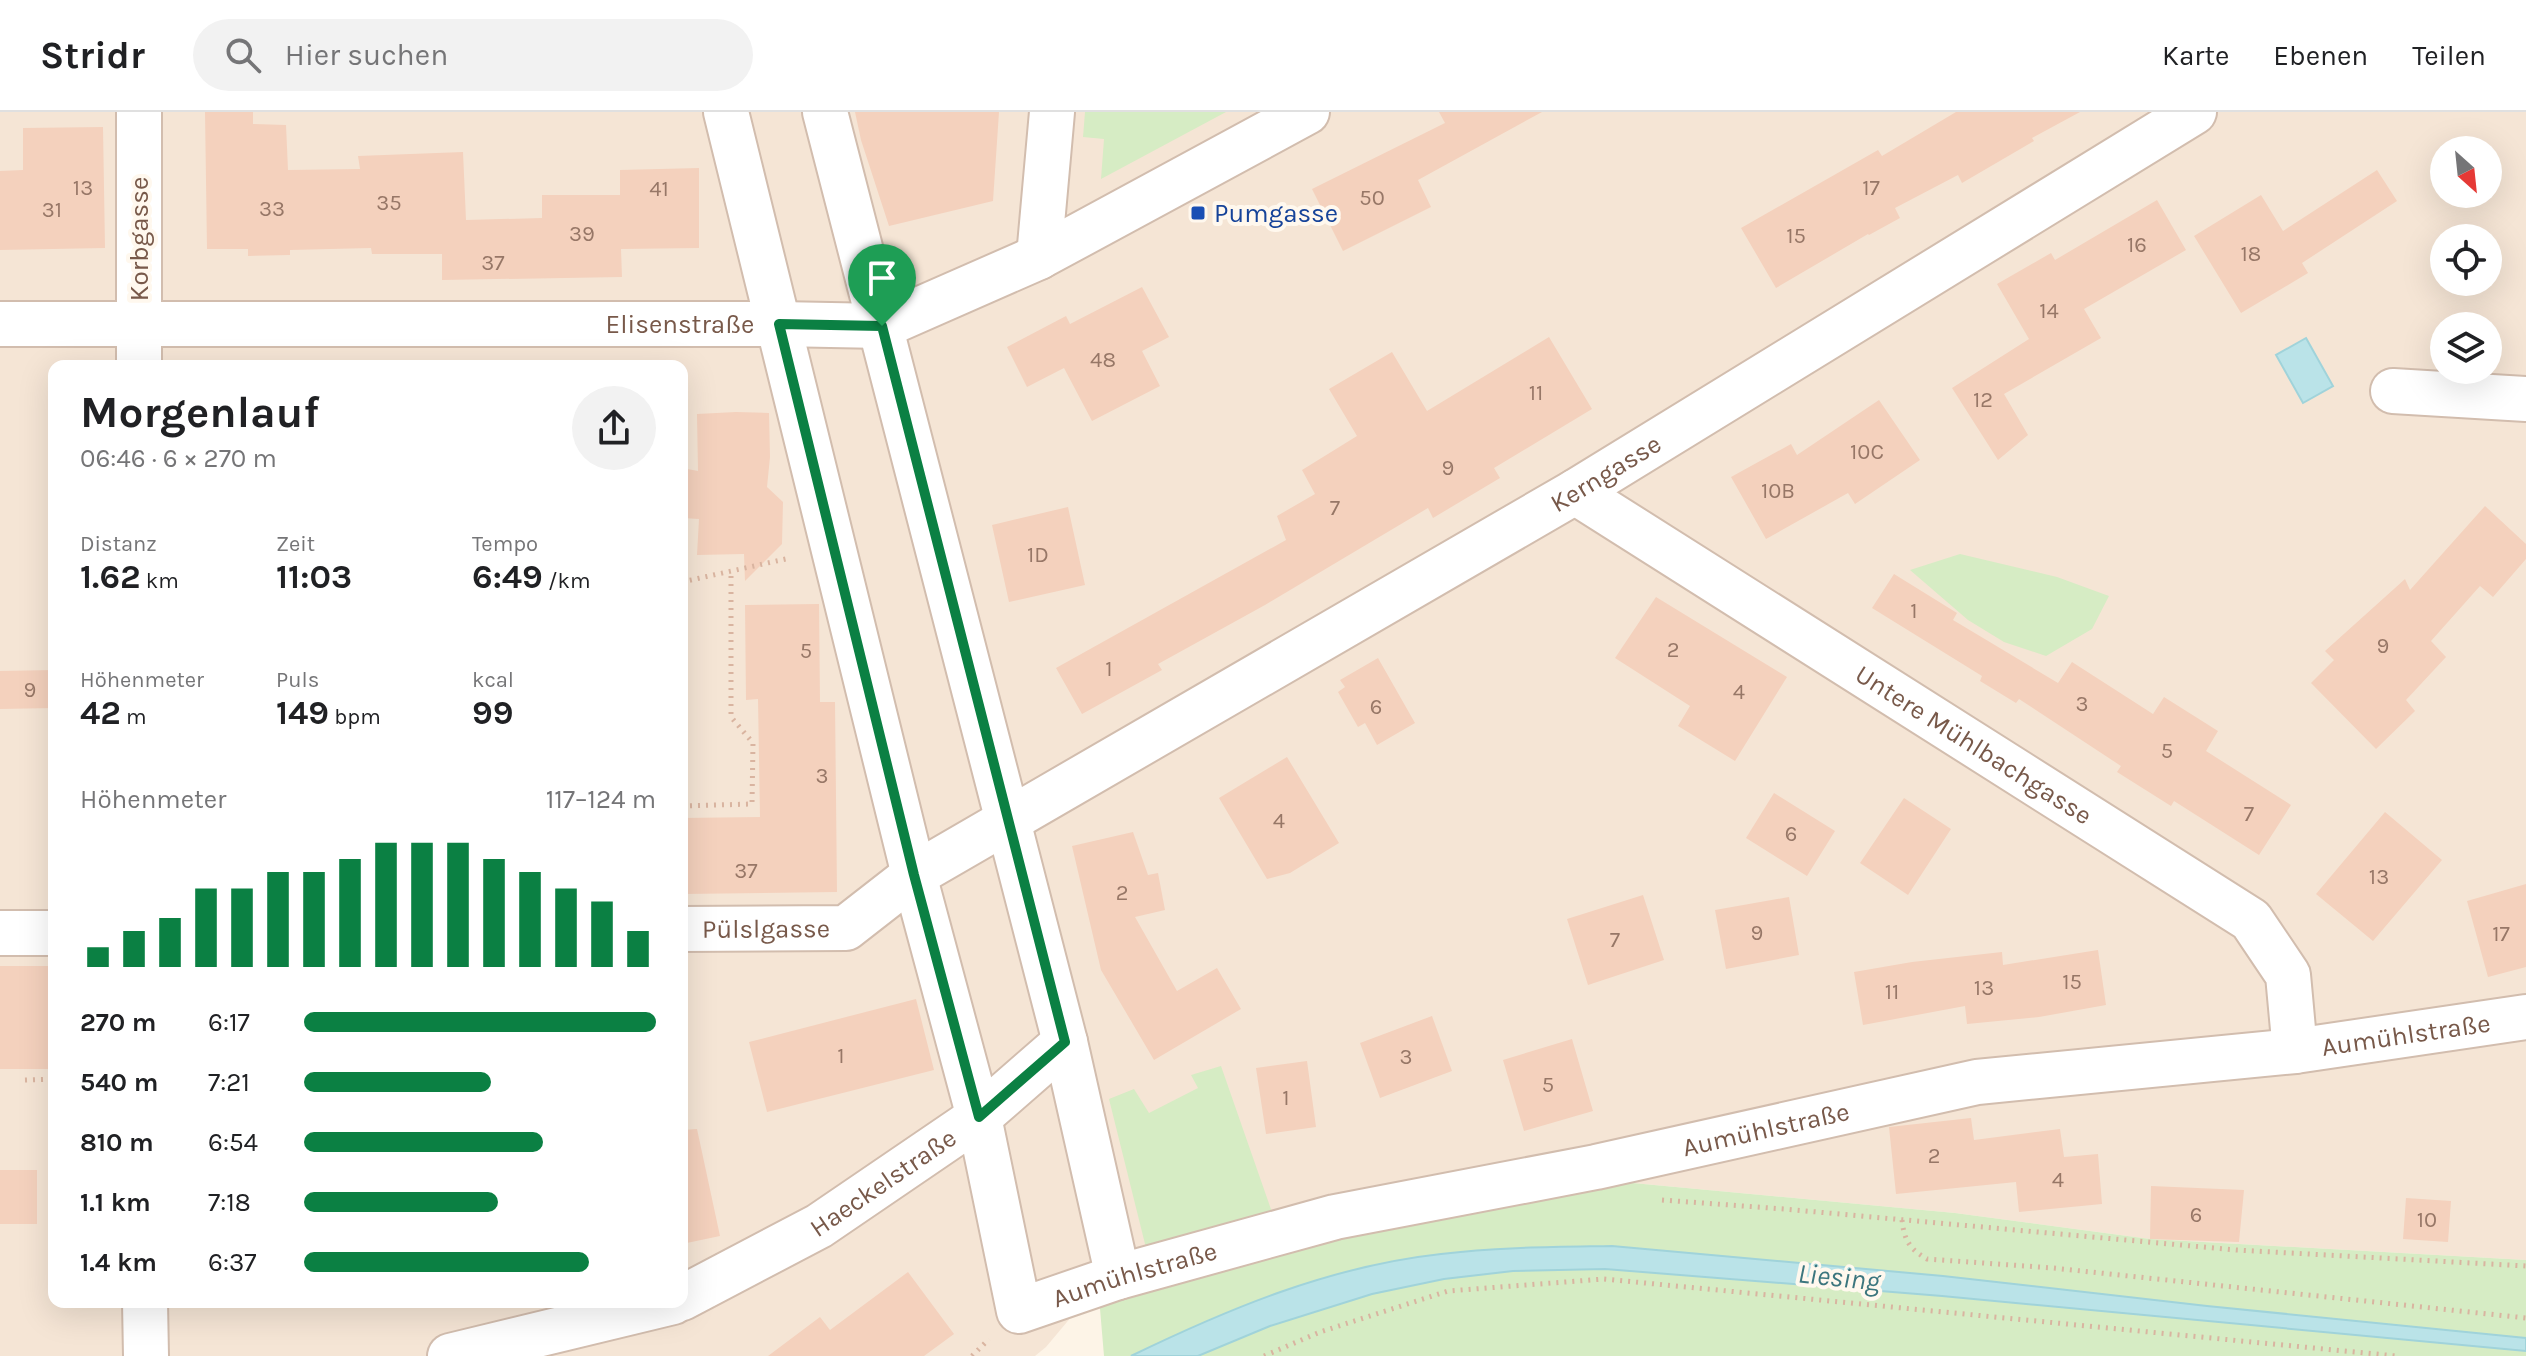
<!DOCTYPE html>
<html lang="de">
<meta charset="utf-8">
<style>
body{margin:0;font-family:Karla,sans-serif;background:#f2f2f2;color:#202124;height:100vh;display:flex;flex-direction:column;font-size:30px;white-space:nowrap}
*{box-sizing:border-box;margin:0}
p{font-size:26px;color:#757577}
.icon{flex:none;width:44px;height:44px;fill:none;stroke:currentColor;stroke-width:2;stroke-linecap:round;stroke-linejoin:round}
.map{position:relative;flex:1;overflow:hidden}
.details{position:absolute;left:48px;top:248px;width:640px;height:948px;display:flex;flex-direction:column;background:#fff;border-radius:16px;box-shadow:0 8px 32px #0002}
.details>*{flex:none}
.needle{width:52px;rotate:153deg}
.controls{position:absolute;left:2430px;top:24px;display:grid;gap:16px}
.controls a{display:grid;place-items:center;width:72px;height:72px;border-radius:50%;background:#fff;box-shadow:0 8px 32px #0002;font-size:40px}
.pin{position:absolute;display:grid;place-items:center;width:68px;height:68px;color:#fff;margin:-82px -34px;border-radius:50% 50% 50% 0;rotate:-45deg;box-shadow:0 0 8px #0007}
.pin .icon{rotate:45deg}
.round{display:grid;place-items:center;flex:none;width:84px;height:84px;border-radius:42px;background:#f2f2f2}
.summary{display:flex;align-items:center;justify-content:space-between;height:136px;padding:0 32px}
h1{font-size:44px;font-weight:700;line-height:60px}
.metrics{display:grid;grid-template-columns:repeat(3,1fr);gap:12px;height:136px;padding:8px 32px}
.metrics div{display:grid;align-content:center}
.metrics b{font-size:34px;font-weight:700}
.metrics small{font-size:22px;font-weight:400}
.metrics p{font-size:22px}
.chart{height:224px;padding:16px 32px}
.chart p{display:flex;justify-content:space-between}
.chart svg{width:100%;height:144px;margin-top:8px;stroke:#0b8043;stroke-width:6}
ul{padding:0 32px;list-style:none;font-size:26px}
li{display:grid;grid-template-columns:128px 96px 1fr;align-items:center;height:60px}
li i{height:20px;border-radius:10px;background:#0b8043}
header{display:flex;align-items:center;gap:48px;box-sizing:border-box;height:112px;padding:0 40px;background:#fff;border-bottom:2px solid #e0e0e0}
header strong{font-size:38px}
nav{display:flex;gap:44px;margin-inline-start:auto;font-size:28px}
.search{width:560px;height:72px;background:#f2f2f2;display:flex;align-items:center;gap:20px;box-sizing:border-box;padding:0 28px;border-radius:44px;color:#757577;font-size:30px}
.map>svg:first-child{display:block}
.residential{fill:#f5e5d5;fill-rule:evenodd}
.green{fill:#d6ecc4}
.water{fill:#bae3e8;stroke:#a0d3da;stroke-width:2}
.building{fill:#f4d1bd}
.lines{fill:none;stroke-linecap:round;stroke-linejoin:round}
.minor-casing{stroke:#d2bdae;stroke-width:48}
.path{stroke:#d9b4a0;stroke-width:5;stroke-dasharray:2 6;stroke-linecap:butt}
.minor{stroke:#fff;stroke-width:44}
.route-casing{stroke:#fff;stroke-width:16}
.route{stroke:#0b8043;stroke-width:10}
.transit-dot{fill:#1a4fb4;stroke:#fff8ee;stroke-width:3}
.labels{text-anchor:middle;dominant-baseline:central;stroke-width:8;stroke-linejoin:round;paint-order:stroke}
.number-label{font-size:22px;fill:#977767}
.transit-label{font-size:26px;fill:#164399;stroke:#fff8ee;text-anchor:start}
.street-label{font-size:26px;fill:#78594a;stroke:#fff8ee}
.water-label{font-size:28px;font-style:italic;fill:#3c767e;stroke:#fff8ee}
</style>
<header>
<strong>Stridr</strong>
<div class="search"><svg class="icon" aria-label="search" viewBox="0 0 24 24"><circle cx="10" cy="10" r="6"/><path d="M15 15l6 6"/></svg>Hier suchen</div>
<nav><a>Karte</a><a>Ebenen</a><a>Teilen</a></nav>
</header>
<div class="map">
<svg width="2526" height="1244" viewBox="0 0 2526 1244">
<rect width="100%" height="100%" fill="#fdf4e7"/>
<!-- residential -->
<path class="residential" d="M0,0H2526V1148L2150,1127L1955,1101L1622,1070L1098,1173L1046,1235L1035,1244H0ZM2444,38H2488V82H2444ZM2444,126H2488V170H2444ZM2444,214H2488V258H2444ZM54,254H682V1190H54Z"/>
<!-- green -->
<path class="green" d="M1085,0H1226L1101,67L1104,27L1083,25Z
M1960,442L2057,465L2109,484L2092,517L2046,544L2004,530L1968,508L1910,458Z
M1221,954L1274,1106L1147,1140L1109,987L1134,977L1149,1001L1198,976L1191,963Z
M1622,1070L1955,1101L2150,1127L2526,1148V1244H1104L1098,1173Z"/>
<!-- water -->
<path class="water" d="M2306,226L2333,274L2303,291L2276,243Z
M1612,1134L1943,1164L2207,1194L2526,1226V1239L1942,1184L1605,1157L1513,1159L1444,1167L1372,1182L1270,1214L1198,1244H1131C1230,1196 1331,1154 1441,1142C1498,1135 1555,1135 1612,1134Z"/>
<!-- building -->
<path class="building" d="M205,0H253V12L286,13L288,58L360,57L358,44L463,40L466,108L542,106V83H620V58L699,56V136L621,137L622,165L442,168V142H372L371,136L290,138V143L248,144V137H207Z
M855,0H999L993,89L889,114L861,28Z
M1439,0H1542L1418,68L1431,95L1343,139L1312,77L1445,11Z
M1956,0H2080L2032,26L2034,29L1962,71L1958,63L1895,96L1900,106L1869,123L1868,122L1776,176L1741,116L1878,38L1882,44Z
M103,15L105,136L0,138V59L23,58V16Z
M2377,58L2397,89L2302,151L2308,161L2241,201L2194,124L2261,83L2283,119Z
M2157,88L2186,138L2084,197L2101,226L2004,282L2028,323L1998,348L1952,276L2029,227L1997,172L2051,141L2055,148Z
M1142,175L1169,225L1142,239L1160,274L1092,309L1064,256L1027,275L1007,235L1066,204L1070,212Z
M1549,225L1592,297L1494,356L1500,366L1433,406L1428,396L1265,493L1158,552L1162,558L1082,602L1056,556L1286,428L1277,404L1315,382L1302,358L1357,324L1329,277L1392,240L1427,299Z
M1879,288L1920,348L1855,392L1848,381L1766,427L1731,365L1791,332L1797,343Z
M736,300L769,301L770,345L767,375L783,390L782,432L745,469L744,442L697,443L699,407L682,406V356L698,359L697,302Z
M2485,394L2526,432V447L2493,485L2480,474L2431,529L2446,545L2406,588L2415,599L2376,637L2311,571L2334,548L2325,539L2405,467L2410,478Z
M1068,395L1085,473L1009,490L992,413Z
M1894,462L1957,501L1953,508L2058,571L2072,550L2153,602L2164,585L2218,619L2206,639L2291,693L2259,743L2174,689L2171,694L2117,660L2121,654L2019,587L2016,591L1980,569L1982,564L1872,496Z
M1656,485L1787,565L1735,649L1678,614L1690,594L1615,546Z
M819,492L820,590H835L837,780L682,782V706L760,705L758,587L746,588L745,493Z
M1378,546L1415,611L1377,633L1365,611L1358,615L1338,580L1345,575L1340,568Z
M54,558V596L0,597V559Z
M1287,645L1339,731L1290,761L1267,767L1219,686Z
M1774,681L1835,719L1807,764L1746,726Z
M1904,686L1951,717L1908,783L1860,751Z
M2385,700L2442,748L2373,829L2316,782Z
M1133,720L1148,763L1158,761L1165,798L1135,805L1177,879L1217,856L1241,897L1154,948L1101,858L1072,734Z
M2526,772V855L2488,865L2467,789Z
M1643,783L1664,848L1588,873L1567,807Z
M1789,785L1799,843L1726,857L1715,798Z
M2098,838L2106,893L2039,905L1967,912L1965,894L1863,913L1854,860L1912,850L2002,840L2003,853Z
M0,854H54V957H0Z
M916,887L934,958L767,1000L749,930Z
M1432,904L1452,959L1380,986L1360,931Z
M1572,927L1593,999L1524,1019L1503,948Z
M1307,949L1316,1015L1266,1022L1256,956Z
M1971,1006L1974,1028L2060,1017L2064,1045L2098,1042L2102,1092L2019,1100L2016,1070L1896,1082L1889,1015Z
M697,1017L720,1124L682,1132V1018Z
M0,1058H37V1112H0Z
M2151,1074L2244,1078L2239,1130L2150,1127Z
M2406,1086L2451,1089L2448,1130L2403,1127Z
M908,1160L954,1222L924,1244H768L820,1205L830,1218Z"/>
<g class="lines">
<!-- minor casing -->
<g class="minor-casing">
<g id="minor">
<path d="M139,0V254"/>
<path id="s1" d="M726,0L914,763L979,1005L1019,1199L1118,1165L1335,1105L1596,1055L1977,970L2295,939L2526,905"/>
<path d="M825,0L1065,930L1118,1165"/>
<path d="M1039,145L1052,0"/>
<path id="s2" d="M0,212H779L882,214L1039,145L1307,0"/>
<path d="M2393,279L2526,287"/>
<path id="s3" d="M1575,380L2251,808L2288,863L2295,939"/>
<path id="s4" d="M682,817L846,816L914,763L1575,380L2194,0"/>
<path d="M0,821H54"/>
<path id="s5" d="M682,1186L819,1114L979,1005L1065,930"/>
<path d="M145,1190L146,1244"/>
<path d="M450,1244L673,1190"/>
</g>
</g>
<!-- path -->
<path class="path" d="M682,470L790,446
M682,694L752,692L753,631L731,605V460
M25,968L54,967
M1662,1088L1784,1097L2236,1138L2526,1154
M1902,1108C1904,1127 1909,1137 1927,1147L2053,1156L2526,1206
M972,1244L989,1227
M1264,1244L1320,1220L1448,1179L1604,1167L2396,1244"/>
<!-- minor -->
<use href="#minor" class="minor"/>
</g>
<g class="lines">
<!-- route casing -->
<g class="route-casing">
<path id="route" d="M779,212L882,214L1065,930L979,1005L914,763Z"/>
</g>
<!-- route -->
<use href="#route" class="route"/>
</g>
<!-- markers -->
<rect class="transit-dot" x="1190" y="93" width="16" height="16" rx="4"/>
<g class="labels">
<!-- number labels -->
<g class="number-label">
<text x="83" y="76">13</text>
<text x="1871" y="76">17</text>
<text x="659" y="77">41</text>
<text x="1372" y="86">50</text>
<text x="389" y="91">35</text>
<text x="272" y="97">33</text>
<text x="52" y="98">31</text>
<text x="582" y="122">39</text>
<text x="1796" y="124">15</text>
<text x="2137" y="133">16</text>
<text x="2251" y="142">18</text>
<text x="493" y="151">37</text>
<text x="2049" y="199">14</text>
<text x="1103" y="248">48</text>
<text x="1536" y="281">11</text>
<text x="1983" y="288">12</text>
<text x="1867" y="340">10C</text>
<text x="1448" y="356">9</text>
<text x="1778" y="379">10B</text>
<text x="1335" y="396">7</text>
<text x="1038" y="443">1D</text>
<text x="1914" y="499">1</text>
<text x="2383" y="534">9</text>
<text x="1673" y="538">2</text>
<text x="806" y="539">5</text>
<text x="1109" y="557">1</text>
<text x="30" y="578">9</text>
<text x="1739" y="580">4</text>
<text x="2082" y="592">3</text>
<text x="1376" y="595">6</text>
<text x="2167" y="639">5</text>
<text x="822" y="664">3</text>
<text x="2249" y="702">7</text>
<text x="1279" y="709">4</text>
<text x="1791" y="722">6</text>
<text x="746" y="759">37</text>
<text x="2379" y="765">13</text>
<text x="1122" y="781">2</text>
<text x="1757" y="821">9</text>
<text x="2501" y="822">17</text>
<text x="1615" y="828">7</text>
<text x="2072" y="870">15</text>
<text x="1984" y="876">13</text>
<text x="1892" y="880">11</text>
<text x="841" y="944">1</text>
<text x="1406" y="945">3</text>
<text x="1548" y="973">5</text>
<text x="1286" y="986">1</text>
<text x="1934" y="1044">2</text>
<text x="2058" y="1068">4</text>
<text x="2196" y="1103">6</text>
<text x="2427" y="1108">10</text>
</g>
<!-- transit labels -->
<g class="transit-label">
<text x="1214" y="101">Pumgasse</text>
</g>
<!-- street labels -->
<g class="street-label">
<text transform="translate(139 127) rotate(-90)">Korbgasse</text>
<text stroke="none"><textPath href="#s2" startOffset="680">Elisenstraße</textPath></text>
<text stroke="none"><textPath href="#s4" startOffset="1050">Kerngasse</textPath></text>
<text stroke="none"><textPath href="#s3" startOffset="472">Untere Mühlbachgasse</textPath></text>
<text stroke="none"><textPath href="#s4" startOffset="84">Pülslgasse</textPath></text>
<text stroke="none"><textPath href="#s1" startOffset="2652">Aumühlstraße</textPath></text>
<text stroke="none"><textPath href="#s1" startOffset="2004">Aumühlstraße</textPath></text>
<text stroke="none"><textPath href="#s5" startOffset="232">Haeckelstraße</textPath></text>
<text stroke="none"><textPath href="#s1" startOffset="1356">Aumühlstraße</textPath></text>
</g>
<!-- water labels -->
<g class="water-label">
<text transform="translate(1839 1165) rotate(6)">Liesing</text>
</g>
</g>
</svg>
<div class="controls">
<a><svg class="needle" viewBox="-14 -14 28 28"><path d="M0-13l5 13h-10z" fill="#e53935"/><path d="M0 13l5-13h-10z" fill="#757577"/></svg></a>
<a><svg class="icon" aria-label="locate" viewBox="0 0 24 24"><circle cx="12" cy="12" r="6"/><path d="M12 2v4M12 18v4M2 12h4M18 12h4"/></svg></a>
<a><svg class="icon" aria-label="layers" viewBox="0 0 24 24"><path d="M12 4l9 5-9 5-9-5zM3 14l9 5 9-5"/></svg></a>
</div>
<div class="pin" style="left:882px;top:214px;background:#1e9e55"><svg class="icon" aria-label="arrive" viewBox="0 0 24 24"><path d="M6 21V4h12l-3 4 3 4H6"/></svg></div>
<section class="details">
<div class="summary"><div><h1>Morgenlauf</h1><p>06:46 · 6 × 270 m</p></div><a class="round"><svg class="icon" aria-label="share" viewBox="0 0 24 24"><path d="M12 15V3M7 8l5-5 5 5M5 13v7h14v-7"/></svg></a></div>
<div class="metrics">
<div><p>Distanz</p><b>1.62<small> km</small></b></div>
<div><p>Zeit</p><b>11:03</b></div>
<div><p>Tempo</p><b>6:49<small> /km</small></b></div>
</div>
<div class="metrics">
<div><p>Höhenmeter</p><b>42<small> m</small></b></div>
<div><p>Puls</p><b>149<small> bpm</small></b></div>
<div><p>kcal</p><b>99</b></div>
</div>
<div class="chart"><p><span>Höhenmeter</span>117–124 m</p>
<svg viewBox="0 0 160 44" preserveAspectRatio="none"><path d="M5 44V38M15 44V33M25 44V29M35 44V20M45 44V20M55 44V15M65 44V15M75 44V11M85 44V6M95 44V6M105 44V6M115 44V11M125 44V15M135 44V20M145 44V24M155 44V33"/></svg>
</div>
<ul>
<li><b>270 m</b>6:17<i style="width:100%"></i></li>
<li><b>540 m</b>7:21<i style="width:53%"></i></li>
<li><b>810 m</b>6:54<i style="width:68%"></i></li>
<li><b>1.1 km</b>7:18<i style="width:55%"></i></li>
<li><b>1.4 km</b>6:37<i style="width:81%"></i></li>
</ul>
</section>
</div>
